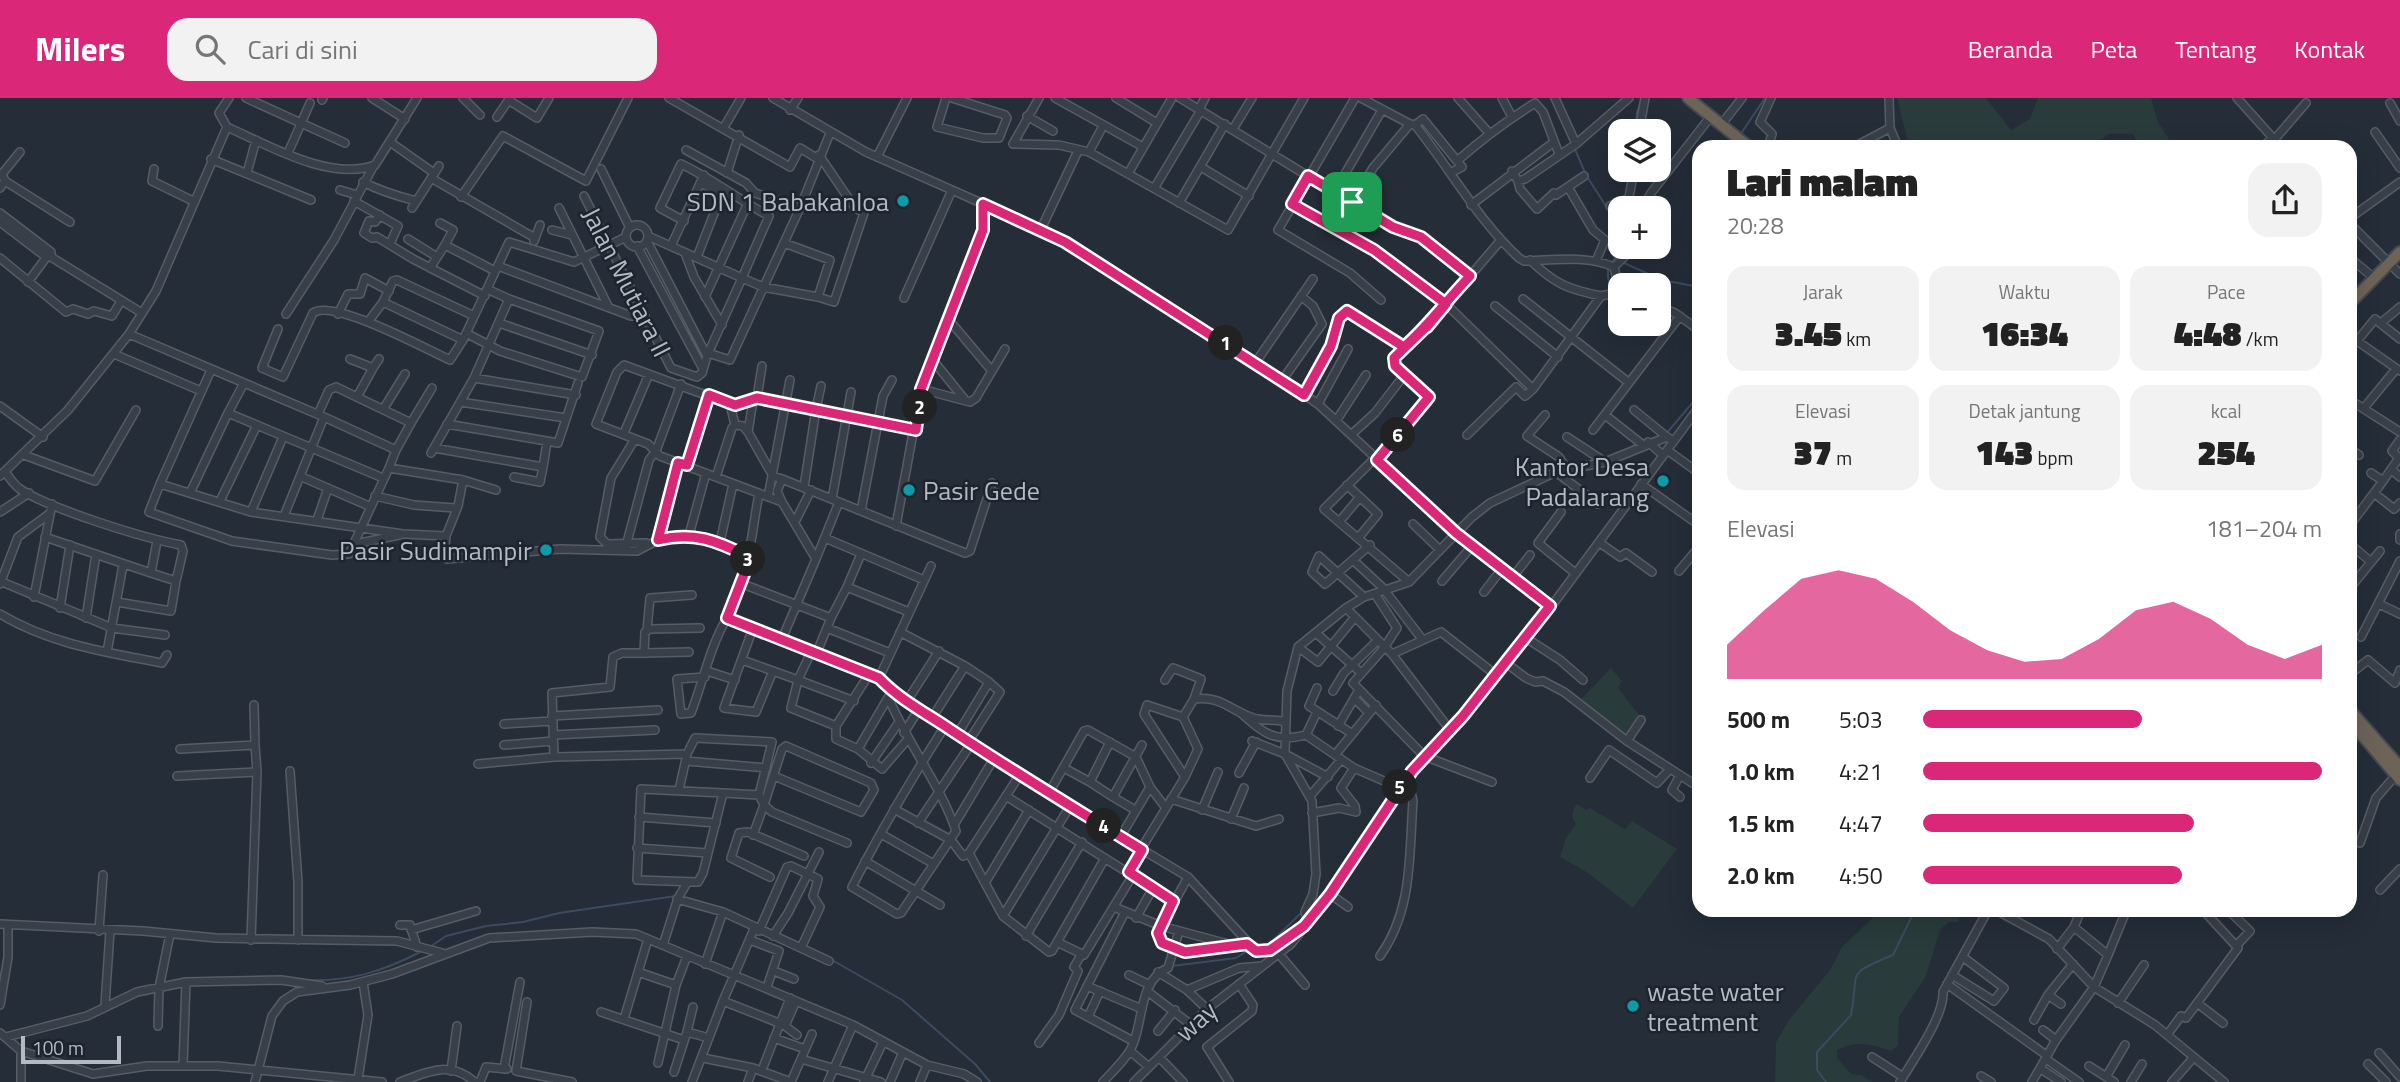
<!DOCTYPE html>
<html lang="id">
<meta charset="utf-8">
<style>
body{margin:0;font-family:"Titillium Web",sans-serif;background:#f2f2f2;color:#222;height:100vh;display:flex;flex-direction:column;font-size:26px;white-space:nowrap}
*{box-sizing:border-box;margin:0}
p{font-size:23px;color:#767676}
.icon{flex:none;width:38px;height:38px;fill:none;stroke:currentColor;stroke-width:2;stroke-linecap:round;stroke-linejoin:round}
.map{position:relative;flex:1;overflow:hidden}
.details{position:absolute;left:1692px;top:42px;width:665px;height:777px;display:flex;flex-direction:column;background:#fff;border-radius:21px;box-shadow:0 7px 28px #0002}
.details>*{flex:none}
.buttons{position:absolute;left:1608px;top:21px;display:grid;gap:14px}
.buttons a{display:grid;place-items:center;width:63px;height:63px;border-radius:14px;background:#fff;box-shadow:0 7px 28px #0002;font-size:35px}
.scale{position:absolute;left:21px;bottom:18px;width:100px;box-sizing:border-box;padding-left:7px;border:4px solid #b3bac4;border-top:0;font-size:19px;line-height:24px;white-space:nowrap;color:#b3bac4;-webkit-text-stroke:5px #1d242d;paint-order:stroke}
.pin{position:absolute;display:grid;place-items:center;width:60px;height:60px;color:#fff;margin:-30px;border-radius:14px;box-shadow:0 4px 10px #0006}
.km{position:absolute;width:35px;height:35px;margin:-18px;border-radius:50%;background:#222;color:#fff;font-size:19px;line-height:35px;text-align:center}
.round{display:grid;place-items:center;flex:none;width:74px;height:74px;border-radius:21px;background:#f2f2f2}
.head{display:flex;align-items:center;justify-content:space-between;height:119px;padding:0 35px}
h1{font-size:38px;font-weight:800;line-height:52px}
.metrics{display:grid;grid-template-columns:repeat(3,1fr);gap:10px;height:119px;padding:7px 35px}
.metrics div{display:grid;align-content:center;border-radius:18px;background:#f2f2f2;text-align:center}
.metrics b{font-size:35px;font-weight:800}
.metrics small{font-size:19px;font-weight:400}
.metrics p{font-size:19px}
.chart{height:196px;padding:14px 35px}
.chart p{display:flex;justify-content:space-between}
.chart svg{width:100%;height:126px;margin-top:7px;fill:#db2777;opacity:.7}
ul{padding:0 35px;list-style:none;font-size:23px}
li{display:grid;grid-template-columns:112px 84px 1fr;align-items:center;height:52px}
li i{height:18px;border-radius:9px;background:#db2777}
header{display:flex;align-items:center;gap:42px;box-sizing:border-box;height:98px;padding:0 35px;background:#db2777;color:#fff}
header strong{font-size:33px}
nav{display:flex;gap:38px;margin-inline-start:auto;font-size:24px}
.search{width:490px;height:63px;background:#f2f2f2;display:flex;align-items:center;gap:18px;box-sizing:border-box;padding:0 24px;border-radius:21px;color:#767676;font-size:26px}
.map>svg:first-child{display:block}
.green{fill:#293b3b}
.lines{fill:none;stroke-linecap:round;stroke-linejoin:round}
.stream{stroke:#3c4b5f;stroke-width:2}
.minor-casing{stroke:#565d66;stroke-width:10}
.highway-casing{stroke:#434a53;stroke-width:14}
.minor{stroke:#383f48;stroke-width:7}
.highway{stroke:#6d6356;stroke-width:10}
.route-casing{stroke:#fff;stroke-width:14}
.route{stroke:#db2777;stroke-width:9}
.culture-dot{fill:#0f9aa8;stroke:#1d242d;stroke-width:2.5}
.labels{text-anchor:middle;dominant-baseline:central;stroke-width:5;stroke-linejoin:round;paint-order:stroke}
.poi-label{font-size:26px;fill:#b3bac4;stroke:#1d242d;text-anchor:end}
.street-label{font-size:26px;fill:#b3bac4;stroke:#1d242d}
</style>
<header>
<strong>Milers</strong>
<div class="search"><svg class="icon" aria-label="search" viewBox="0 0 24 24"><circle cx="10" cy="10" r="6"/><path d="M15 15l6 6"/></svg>Cari di sini</div>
<nav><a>Beranda</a><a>Peta</a><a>Tentang</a><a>Kontak</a></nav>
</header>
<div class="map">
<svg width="2400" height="984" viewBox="0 0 2400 984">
<rect width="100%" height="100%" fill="#242d38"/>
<!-- green -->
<path class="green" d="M1897,0H1986L2011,32L2030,21L2038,0H2151L2158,24L2174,49H2139L2133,36H2109L2091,49H1909Z
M1611,570L1622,583L1618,590L1639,617L1628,639L1579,603Z
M1577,706L1586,712L1590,710L1625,731L1632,723L1677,751L1633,810L1588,775L1560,759L1566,740L1576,726C1571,718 1571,714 1577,706Z
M1881,812H1962L1958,824H1949L1940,832L1926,878L1899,919L1898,948L1891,953C1871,946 1857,942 1837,952V960L1851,976L1861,977L1873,984H1775L1776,944L1789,922L1830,872L1842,849Z"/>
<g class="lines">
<!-- stream -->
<path class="stream" d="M1636,29L1637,14L1642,1
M1740,37L1765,0
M1574,49L1586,77L1620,130
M1612,164L1624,149
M1624,165L1662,182L1699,189
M1608,169V180L1614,193
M1684,226L1699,238
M1666,336L1699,297
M1318,528L1335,515
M430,849L446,838L486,828L523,824L559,815L676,798
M1265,850L1301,815
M832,862L902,902L975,966L990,984
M1172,868L1236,860L1249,852
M304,882C349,884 382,874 422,853
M1826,984L1817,972V954L1851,917C1860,873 1843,877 1893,857L1915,812"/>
<!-- minor casing -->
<g class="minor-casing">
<path id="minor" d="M229,0L219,15L227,29C268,47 330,84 375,67L417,0
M246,0L345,45
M372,0L405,21
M463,0L480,17
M669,0L790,69L800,50L818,61
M773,0L866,54L1049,135L1256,264L1318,306L1456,435L1550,508
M946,0L937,29L983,40H999L1007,20L1005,17L952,0
M1039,0L1013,46L1059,47L1089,54L1228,132L1304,0
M1055,0L1143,49
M1116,0L1157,25
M1180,0L1382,123L1421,139L1470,178L1425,231L1394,260L1395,268L1405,276L1375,315L1352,336
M1355,0L1278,132L1350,175L1381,202
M1361,0L1410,26
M1458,0L1489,35
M1502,0L1512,19
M1555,0L1576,46
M1889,0L1890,30L1898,49
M2237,0L2281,49
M322,2L323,0
M510,3L537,20L549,0
M2390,5L2400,23
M1199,11L1205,0
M790,12L798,0
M1027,18L1053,33
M497,19L510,0
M1415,27C1451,72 1477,121 1519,160L1524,163C1553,162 1587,157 1614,169L1620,195
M1721,27L1742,0
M723,31L741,0
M1233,31L1252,0
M1639,33L1645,0
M2375,34L2400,70
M2274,42L2306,5
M390,44L434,75
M1768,49L1772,36L1760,24L1771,0
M1854,49L1890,30
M2263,49L2272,40
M686,52L746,85L755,95L800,110
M1089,54L1103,28
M288,55L310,5
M877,59L907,0
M211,61L311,102
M1201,69L1249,98
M154,71L152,83L193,103
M601,71L630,130
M1512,73L1518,83L1525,81L1576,46L1629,0
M1129,74L1172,0
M1452,74L1462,69L1457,63C1482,41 1506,23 1535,5L1543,14L1559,56
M247,75L256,42
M727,75L739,37
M431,80L535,140
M5,83L70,124
M1518,83L1520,91L1537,111L1554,95L1556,97L1584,78
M363,84C380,93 397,98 416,103
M700,85L725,96
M1155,89L1201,12
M1568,89L1593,132L1605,142L1596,163
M0,90L5,83L2,76L20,54
M340,92L357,97
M1335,93L1382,12
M584,98L671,270L697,279L702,275L707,258
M461,99L503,38L586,83L628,0
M354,103L398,128L390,146
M1352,104L1373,70L1410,26L1415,27L1423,21L1457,63
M1179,105L1225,26
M1292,106L1374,152L1443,203L1533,291
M1471,107L1554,44
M1610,108L1628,101
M412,110L439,68
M559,110L608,208
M1627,110L1634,72
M1649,110L1646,104L1651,95L1711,18
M0,115L51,154V159
M380,117L375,124L369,123L364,135L372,140L377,139L413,161L485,198
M2350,120L2400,84
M684,123L660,110L681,66C713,81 739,102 769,118L742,180L763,189L818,199L830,162L784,145
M0,124L46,159H51L142,215
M440,125L453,132L445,147
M2350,126L2400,176
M626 138a11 11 0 1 1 22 0a11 11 0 1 1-22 0Z
M1041,131L1078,53
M552,132L572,137
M408,141L437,159
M534,143L540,127
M647,143L707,258L742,180L648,138
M637,148L703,271
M671,148L704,77
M685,155L694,179L722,227
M697,159L722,95
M0,160L66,214L73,211L88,216L94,213L112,218L121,203
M2350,160L2374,180
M1530,162C1555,186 1567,191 1601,198
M498,168L631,218H642
M1614,169L1634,149
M430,170L445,147L495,173
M1470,178L1501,142
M28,184L48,157
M705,199L747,107
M818,199L834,204L864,115L855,110L819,57
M904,200L952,92
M1523,201L1628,284
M383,204L393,183L397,182L474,218
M1495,208L1558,259
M1659,209L1675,215L1699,232
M286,216L334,142L374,67
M338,216L348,196H360L365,180L389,193
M368,224L383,204L463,242
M499,225L592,257
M2381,225L2400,209
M278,231L262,270L283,279L313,215C332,200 426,251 450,262L463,242L509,144L574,164L626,139
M466,235L500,253L582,279L599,233L509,201
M129,236L324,319L284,418
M2350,238L2400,273
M2357,243L2375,221L2400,241
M708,255L730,262L800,110L830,35
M114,256L201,293
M350,261L373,270L357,299
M932,261L965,302
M1256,264L1313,181
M373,270L379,261
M211,272L160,386L251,414L403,436L446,438
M992,273L1005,251
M474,280L576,297
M1281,284L1322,226L1313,208L1301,198
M921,291L970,304L976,300L992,273L949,222
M1304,297L1331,248L1339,220L1347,213L1404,249
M757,300L762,268
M2350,302L2400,334
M460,304L566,320
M730,306L624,267L617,274L596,326L648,346L660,358L782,404L777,393L782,381L965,455L970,453L992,385
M1318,306L1348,251
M0,308L43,339
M384,310L405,276
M2364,310L2396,271
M1634,312L1667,339
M228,315L244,285
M318,316L329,292L336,289L411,325L396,352
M1545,317L1527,338L1559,359L1567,371
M1605,317L1643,347
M324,319L396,352L389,370
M1336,323L1366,277
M411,325L432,290
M447,326L558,345L578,285
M735,327L730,306L753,303
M1593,332L1680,218
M624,335L649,276
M1467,337L1516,289L1525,298L1533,291L1601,198L1620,194
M1567,339L1605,364
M635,341L611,380L600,439L607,446L646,445
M1648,344L1663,357
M434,350L543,369L547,344
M2350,351L2359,357
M1667,352L1699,375
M431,355L474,280L509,201L487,191
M24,357L95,383L136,312
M1375,360L1324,411L1409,484
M1377,362L1429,299L1405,276
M687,367L710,297
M2392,372L2400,379
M5,374C10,380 14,387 20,391C50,411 143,440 181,447L183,453L176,483
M1556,374L1598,406
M2371,375L2383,383L2385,380L2399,360L2392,353L2400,342
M0,378L68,312L129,236L156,193L227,29
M302,379L369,408
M514,379L540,384L543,369
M716,379L732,330L735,327L743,328L748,334
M782,381L773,378L748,334L753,303L757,300L816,311L821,288
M463,382L496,392
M160,386L149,414L232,443L332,457L349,456L389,370L463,382L458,408L446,438L444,457L447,461L560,451L637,453L658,442L678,437L720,444L748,459
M1641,386L1699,427
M1347,387L1378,416L1359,439
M804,389L816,311L916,332
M191,393L228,315L383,380
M989,393L1004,397
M2374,395L2394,411L2400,405
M759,396C753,425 751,459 740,485L831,520L817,554
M375,398L414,407L455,410
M768,399L790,282
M832,401L851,294
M220,403L257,327
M782,404L816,461L839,404
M861,413L883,298L892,282
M0,414L29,395
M251,414L283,339
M1561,414L1538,445L1575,475
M317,422L328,390
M796,422L811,392
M1339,424L1360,399
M1413,426L1440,452
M2350,427L2383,383
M896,428L921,291L983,132V106
M2400,436V442
M689,437L706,375
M45,439L151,475L157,443
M825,440L924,482
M658,442L678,364
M720,444L733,386
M1600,445L1620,459L1626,455L1652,474
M355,446L399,437
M2350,446L2371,464
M626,448L649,362L656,353L681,286
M1353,462L1382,489L1422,541
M1679,473L1699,449
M1512,480L1530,457
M0,483L112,530L165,537
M1442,483L1472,448
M0,486L18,439L49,416
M847,489L861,456
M2350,490L2380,453
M1484,494L1501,472
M1375,496L1397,530L1384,550L1353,585L1424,658L1492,684
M34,499L52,406
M1364,499L1319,458L1312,474L1325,486L1370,447
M117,504L171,513L176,483L151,475
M2379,506L2400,516
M60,510L70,447
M1346,510L1392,556L1441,534L1496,577
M0,516C50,546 105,554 162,565L167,557
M86,520L96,456
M727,520L740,485
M831,520L847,489L909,514
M827,530L890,555
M647,532L650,500L692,497
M900,534L965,568L989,584L957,637
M1316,535L1360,574
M2361,539L2400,463
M1526,540L1560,562L1583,582
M782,541L816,461
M1298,549L1318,564L1355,519
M107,554L123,467
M644,555L689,554
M1392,556L1450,632
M742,562L773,573L756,614L724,610L753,530
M1506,565L1526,580L1535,584L1543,583L1564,594L1627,643
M707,573L735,582
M773,573L798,582L812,552
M870,575L836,628V641L858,651L882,671L908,641
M2350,576L2368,562L2395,585L2400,572
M705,579L677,581L681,616L691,615C703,584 710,548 727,520L879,580L897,596L999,666L1188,779L1256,853L1270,852L1303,828
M879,580L931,468
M1165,582L1173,570L1201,581L1194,601
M1317,590L1309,608L1351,635
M1333,593L1344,575L1377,543
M1354,600L1368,614
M889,601C908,646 941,688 956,733L901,815L897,816L852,789C880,734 912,680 945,628
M907,603L939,553
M254,607L255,647
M1240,614C1262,635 1275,645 1306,637L1354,670L1400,690
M552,618L658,612
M1183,619L1194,601C1223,597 1232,615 1257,621C1267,623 1276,621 1285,624
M932,620L965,568
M1641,622L1627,643L1697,688
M504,626L552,623
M836,628L791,610L798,582L854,603
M1338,628L1359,592
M904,635L919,611
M553,637L655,632
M1306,637L1317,614
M1252,643L1285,656L1328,679
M968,644L1000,594L989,584
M1110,644L1090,684L1113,699
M504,647L553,643
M180,651L255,647L257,674L251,842
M858,651L889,598
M1335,657L1376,607
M554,659L552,595L610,589L613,559L622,555H644L645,534L650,531L700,530
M686,663L766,670
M871,665L899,624
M478,666L554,659L687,656
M1064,670L1090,684
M290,673L298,784V842
M1239,675L1256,644
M1680,677L1672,692L1680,699
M177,678L257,674
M1590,680L1609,652L1657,685L1670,671
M641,691L723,695L703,775L698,784L637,782Z
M679,692L687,656L695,640L772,644L759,697L723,695
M1050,693L1084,633L1088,632L1136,659L1150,689L1166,710
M759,697L764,707L782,651L786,648L871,685L874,692L861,714L774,678
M1006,698L1173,803
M1310,698L1341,662
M1171,701L1256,728L1279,721
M1070,708L1003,818L1049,854L1052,853L1105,760
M894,711L951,742L963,758L969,755L1019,678
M1135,712L1113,699L1142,647
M1202,712L1218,674
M1312,715L1339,710L1356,714L1355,708L1341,690L1354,670
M639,719L716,725
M1231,721L1244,690
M918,725L971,646
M954,727L993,662
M881,736L932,765
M753,737L764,707L772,714L847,745
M1121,738L1150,689
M2360,745L2376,700L2396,677
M637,750L708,755
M1141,751L1185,679L1198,651L1183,619L1147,607L1144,616L1185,679
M969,755L985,785
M865,763L940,807
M1129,774L1142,752
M770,779L731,760L739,735L748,734L804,758
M1188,779L1161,828L1159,842C1183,863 1218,847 1247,846
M2380,792L2400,771
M1330,796L1348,809
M677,801L723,814L829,863
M1114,809L1161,828L1228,846
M1996,812L2049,841L2094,889L2155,927L2224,984
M2228,812L2250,833L2236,848
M1125,814L1075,912L1133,943
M1003,818L985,785L1029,712
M1136,820L1153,790
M1308,823L1305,814L1313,796L1316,776L1312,703L1285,656L1287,593L1298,549L1346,510L1364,499L1409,484L1472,419L1490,405L1556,374L1605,364L1667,339L1674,343
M0,826L143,833L216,840L397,843L442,855
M400,827H410L417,849
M2074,829L2108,857L2124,818L2121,812
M411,832L476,813
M99,833L103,777
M759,833L787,769L791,768L818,781L813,798L820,809L801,850
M773,838L788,815L819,754
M1026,838L1082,744
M750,842L779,853L767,889
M1057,844L1084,857L1133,777
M663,847L678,800L687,785
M2057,851L2074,829L2081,812
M1279,856L1305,887
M1380,858C1413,812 1409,757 1413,703L1411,694L1401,688
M705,866L723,814
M774,873L794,881
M638,874L676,887L658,965
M1158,874L1187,892L1207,911
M1129,877L1150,887
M1952,877L1994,903L2004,890L1963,859
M1947,886L2046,957
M676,887L687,858
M1087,888L1142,911
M1187,892L1239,870L1262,868
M1147,893L1190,926
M723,903L754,831
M796,903L785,928L797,937
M527,904L516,973L572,984
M2118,905L2144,867
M2197,905L2223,925
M2061,906L2048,897L2073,866
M0,907L8,859V827
M105,907L110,833
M601,914L684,942
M1088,919L1100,893
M624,921L648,841
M2034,922L2048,897
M158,928L159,890L170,836
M2043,932L2056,942
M1158,933L1175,912
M687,934L693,909
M0,935L21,953L93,976L147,968H218L382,984
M2167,937L2181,918L2186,920L2238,850L2203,812
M6,939L87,918L137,894L186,884L281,882L322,888
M774,940L805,951
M1039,945L1059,917L1078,873L1074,869L1081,857
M1130,953L1149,969
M2379,955L2400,979
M1159,959L1183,984
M1872,959L1903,979
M703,960L753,970L791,984
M801,961L881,984
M2046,961L2079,984
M2368,966L2386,984
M183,968L186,884
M2089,968L2114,984
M504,971L520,884
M2041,971L2061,984
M762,972L790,900
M451,973L457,928
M674,974L687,934L709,940
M1981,978L1991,984
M2106,979L2125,947
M358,981L368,917L363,884
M21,984V953
M255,984L272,918L283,903L297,894L350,887L392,876L489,840L592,834L636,836L648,841L853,927L927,967L964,976L977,984
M400,984C427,974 449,962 475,984
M480,984L486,969L507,971
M692,984L723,903L779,925
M748,984L753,970
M791,984L812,936
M828,984L853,927
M864,984L883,944
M890,984L903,954
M920,984L927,967
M1103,984C1112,974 1122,965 1129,954C1145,929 1136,883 1168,870L1179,833
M1134,984L1207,911L1291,846L1330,796L1412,673L1463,618L1542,521L1699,309
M1229,984L1207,949L1252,913L1253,907L1239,886
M1900,984C1913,962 1944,919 1943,894L1988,812
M2032,984L2056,942L2094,889L2108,857
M2131,984L2142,966
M2172,984L2194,959"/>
</g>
<!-- highway casing -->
<g class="highway-casing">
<path id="highway" d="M1688,0L1749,49
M2350,205L2400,154
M2350,612L2400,669
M2350,623L2400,682"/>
</g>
<!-- minor -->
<use href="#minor" class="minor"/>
<!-- highway -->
<use href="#highway" class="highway"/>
</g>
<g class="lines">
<!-- route casing -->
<g class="route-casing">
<path id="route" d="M1352,104L1393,129L1421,139L1470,178C1447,202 1428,228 1404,249L1347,213L1339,220L1331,248L1304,297L1065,144L983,106V132L921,291L916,332L757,300L735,307L709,297L687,367L678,365L658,442C693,433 717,443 747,458L748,466L727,520L879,580C898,600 922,613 945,628C1009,671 1076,711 1142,752L1129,774L1173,803L1158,835L1162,845L1185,854L1247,846L1256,853L1270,852L1304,828L1330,796L1412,673L1463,618L1550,508L1456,435L1377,362L1429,299L1395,268L1394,260L1424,231L1427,229L1446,206L1374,152L1292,106L1308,78L1352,104"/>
</g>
<!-- route -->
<use href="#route" class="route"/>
</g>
<!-- markers -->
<g class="culture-dot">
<circle cx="903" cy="103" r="7"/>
<circle cx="1663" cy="383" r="7"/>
<circle cx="909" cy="392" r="7"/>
<circle cx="546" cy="452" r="7"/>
<circle cx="1633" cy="908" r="7"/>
</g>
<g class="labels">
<!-- poi labels -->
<g class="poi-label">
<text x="889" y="103">SDN 1 Babakanloa</text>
<text x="1649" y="368">Kantor Desa<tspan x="1649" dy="30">Padalarang</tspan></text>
<text x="923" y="392" text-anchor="start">Pasir Gede</text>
<text x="532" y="452">Pasir Sudimampir</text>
<text x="1647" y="893" text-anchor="start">waste water<tspan x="1647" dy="30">treatment</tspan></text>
</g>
<!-- street labels -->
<g class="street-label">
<text transform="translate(627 184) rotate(63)">Jalan Mutiara II</text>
<text transform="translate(1196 923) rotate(-42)">way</text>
</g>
</g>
</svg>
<div class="buttons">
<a><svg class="icon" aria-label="layers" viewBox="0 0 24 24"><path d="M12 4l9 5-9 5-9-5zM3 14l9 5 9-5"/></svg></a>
<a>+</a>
<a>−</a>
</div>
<div class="scale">100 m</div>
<div class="pin" style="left:1352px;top:104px;background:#1e9e55"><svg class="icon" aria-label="arrive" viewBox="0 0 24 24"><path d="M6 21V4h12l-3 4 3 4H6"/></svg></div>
<b class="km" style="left:1226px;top:245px">1</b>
<b class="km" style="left:920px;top:309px">2</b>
<b class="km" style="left:748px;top:461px">3</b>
<b class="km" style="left:1104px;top:728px">4</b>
<b class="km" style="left:1400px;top:689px">5</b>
<b class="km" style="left:1398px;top:337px">6</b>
<section class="details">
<div class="head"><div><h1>Lari malam</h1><p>20:28</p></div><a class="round"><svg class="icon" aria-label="share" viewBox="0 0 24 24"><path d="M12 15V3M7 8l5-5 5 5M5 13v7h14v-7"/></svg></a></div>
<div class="metrics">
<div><p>Jarak</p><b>3.45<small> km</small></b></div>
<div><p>Waktu</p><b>16:34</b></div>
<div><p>Pace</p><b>4:48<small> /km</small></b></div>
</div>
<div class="metrics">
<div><p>Elevasi</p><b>37<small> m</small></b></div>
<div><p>Detak jantung</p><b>143<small> bpm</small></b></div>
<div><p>kcal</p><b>254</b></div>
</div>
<div class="chart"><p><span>Elevasi</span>181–204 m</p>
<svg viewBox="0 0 160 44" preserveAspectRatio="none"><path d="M0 44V32L10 20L20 9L30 6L40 9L50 17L60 27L70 34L80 38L90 37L100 30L110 20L120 17L130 23L140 32L150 37L160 32V44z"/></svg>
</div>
<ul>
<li><b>500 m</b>5:03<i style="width:55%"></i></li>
<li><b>1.0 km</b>4:21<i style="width:100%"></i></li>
<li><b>1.5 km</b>4:47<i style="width:68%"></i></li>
<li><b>2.0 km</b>4:50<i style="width:65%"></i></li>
</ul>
</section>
</div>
